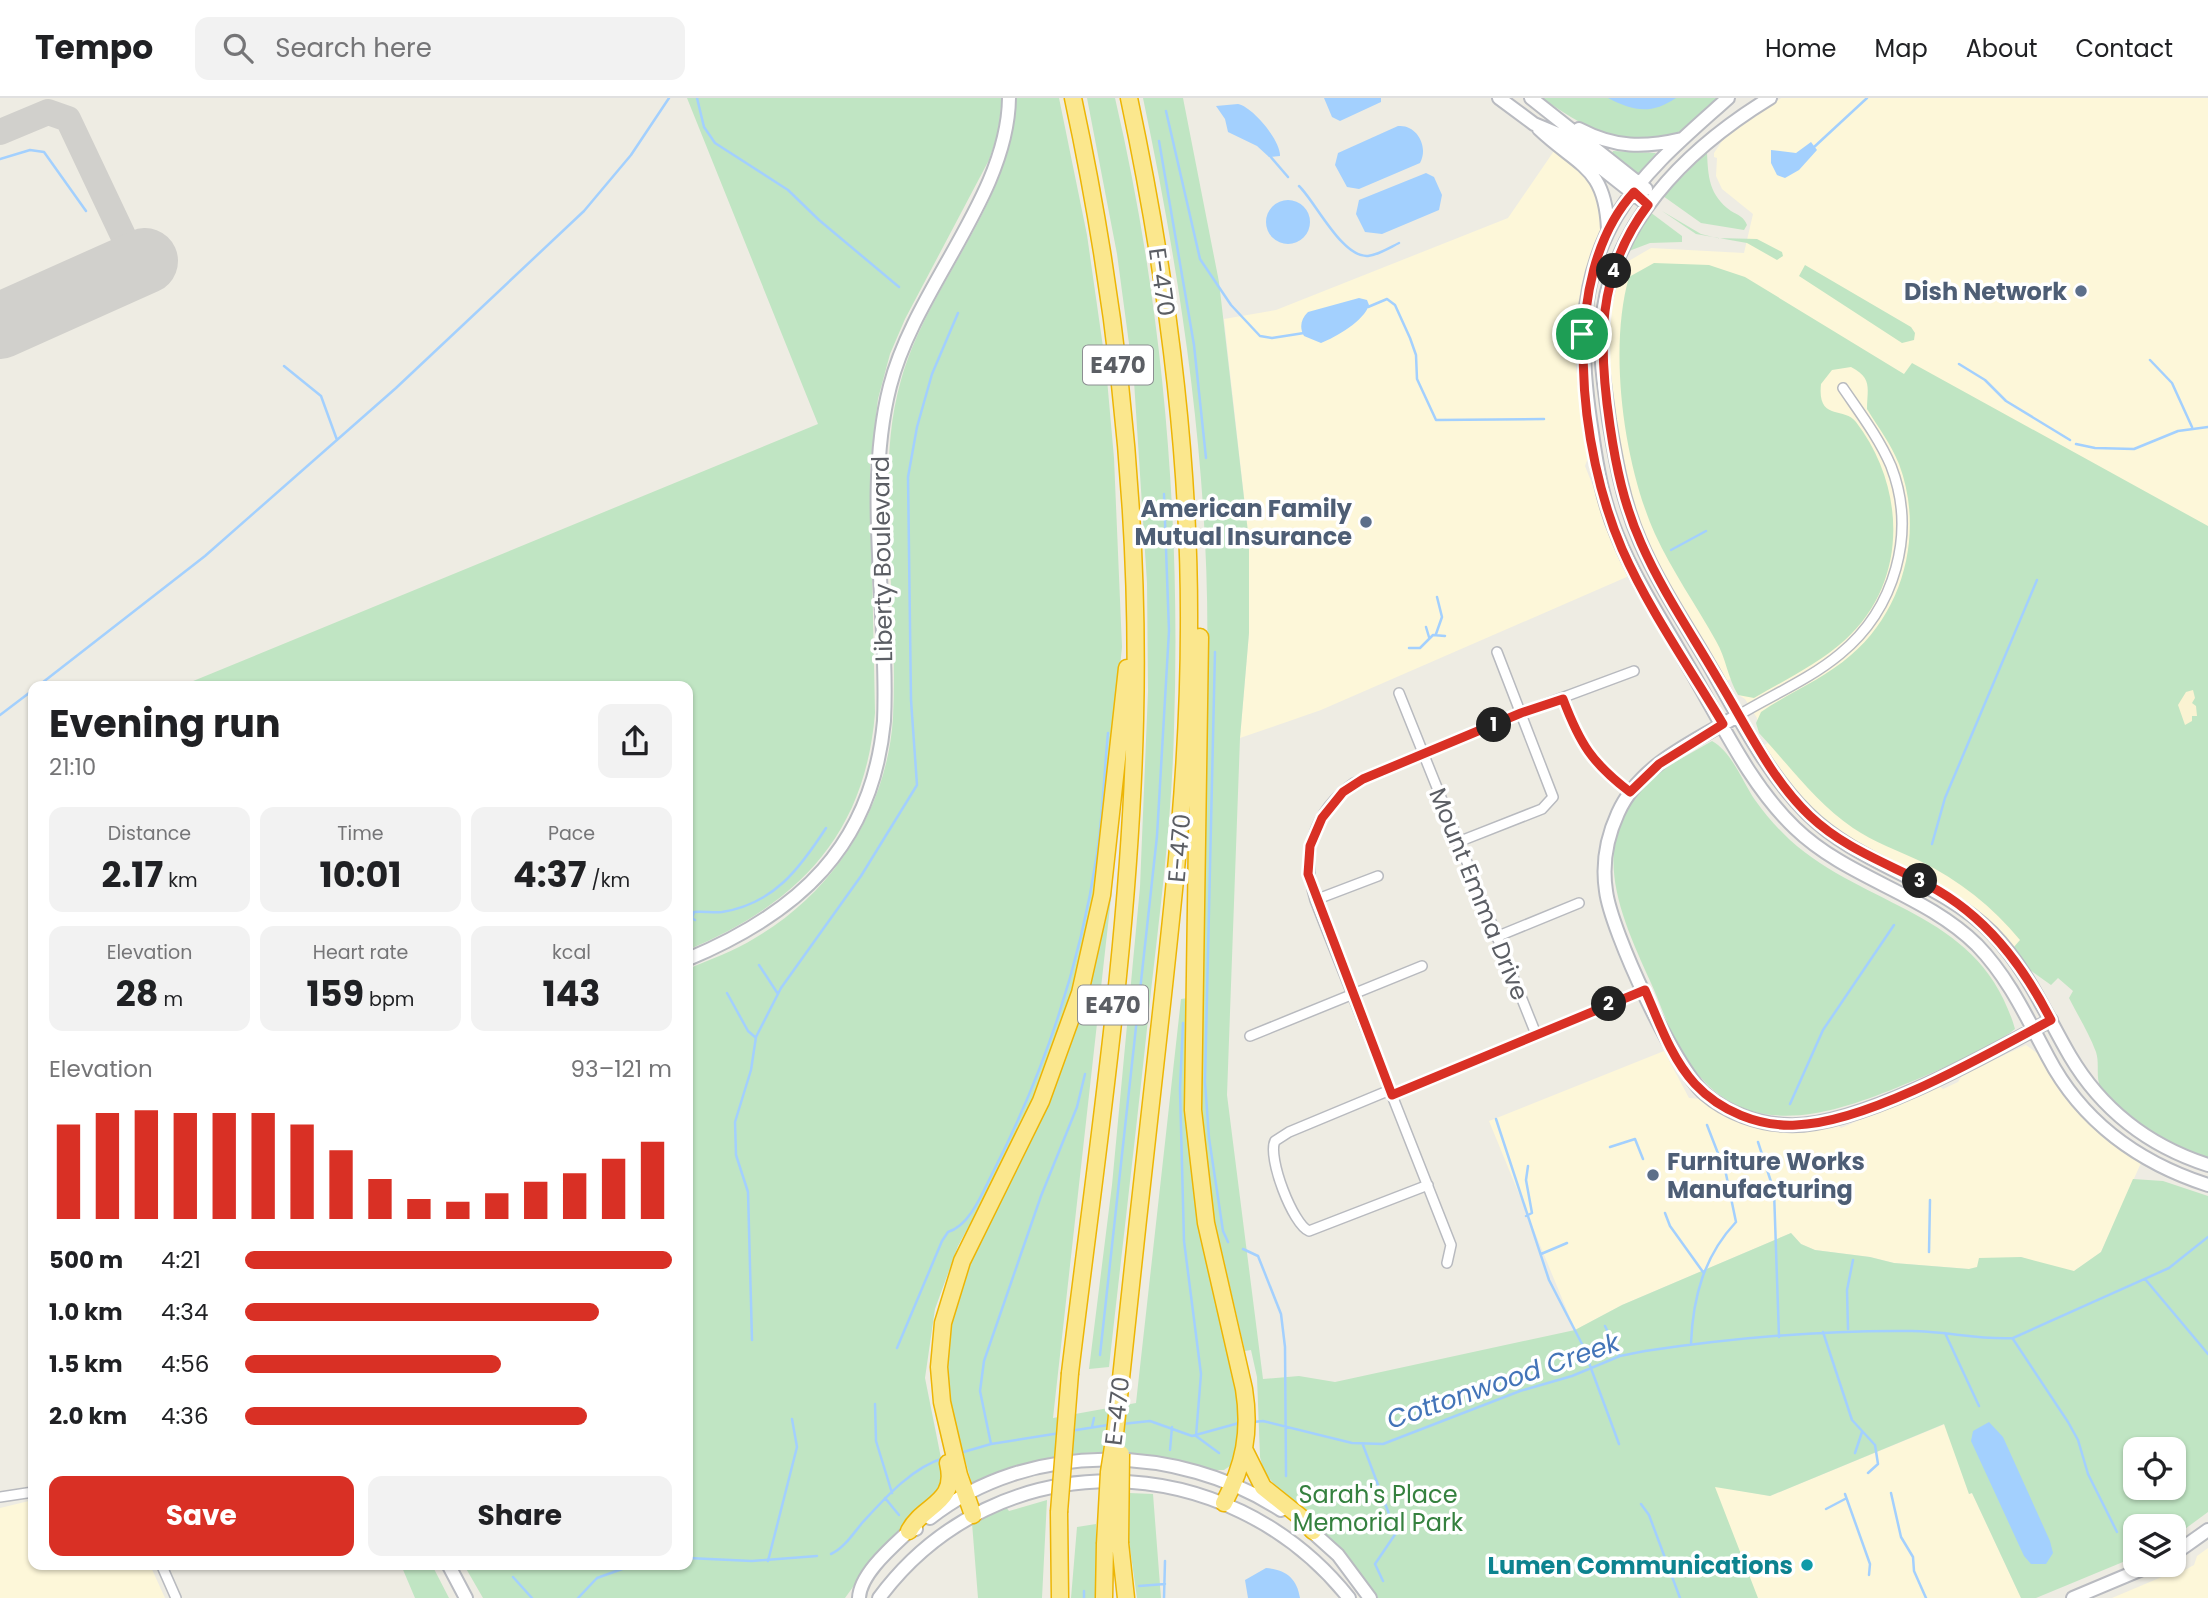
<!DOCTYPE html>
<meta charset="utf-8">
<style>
body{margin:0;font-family:Poppins,sans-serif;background:#f2f2f2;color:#202124;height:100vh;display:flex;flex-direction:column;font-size:26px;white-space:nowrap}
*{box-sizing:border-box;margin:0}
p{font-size:23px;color:#757577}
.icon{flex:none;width:38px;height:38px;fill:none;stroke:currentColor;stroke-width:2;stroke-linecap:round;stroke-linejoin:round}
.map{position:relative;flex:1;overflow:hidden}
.details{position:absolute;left:28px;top:583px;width:665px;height:889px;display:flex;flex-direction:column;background:#fff;border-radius:14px;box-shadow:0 2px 5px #0004}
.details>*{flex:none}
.fabs{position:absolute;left:2123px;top:1339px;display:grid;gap:14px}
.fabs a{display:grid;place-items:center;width:63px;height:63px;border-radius:14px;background:#fff;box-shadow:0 2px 5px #0004;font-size:35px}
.pin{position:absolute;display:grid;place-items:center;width:60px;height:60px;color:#fff;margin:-30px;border:4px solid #fff;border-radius:50%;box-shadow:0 2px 7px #0007}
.km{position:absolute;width:35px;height:35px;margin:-18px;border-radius:50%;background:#222;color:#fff;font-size:19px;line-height:35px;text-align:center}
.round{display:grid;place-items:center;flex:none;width:74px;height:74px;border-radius:14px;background:#f2f2f2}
.headline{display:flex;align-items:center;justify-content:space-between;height:119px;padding:0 21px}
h1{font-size:38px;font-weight:700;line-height:52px}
.figures{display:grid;grid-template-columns:repeat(3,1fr);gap:10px;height:119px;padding:7px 21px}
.figures div{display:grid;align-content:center;border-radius:14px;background:#f2f2f2;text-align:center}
.figures b{font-size:35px;font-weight:700}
.figures small{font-size:19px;font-weight:400}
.figures p{font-size:19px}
.chart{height:196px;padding:14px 21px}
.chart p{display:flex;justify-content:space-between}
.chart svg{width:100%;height:126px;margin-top:7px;stroke:#d93025;stroke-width:6}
.primary-button{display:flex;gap:14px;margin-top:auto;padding:14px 21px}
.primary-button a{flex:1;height:80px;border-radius:14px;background:#d93025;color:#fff;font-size:28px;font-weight:700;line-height:80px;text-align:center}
.primary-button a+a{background:#f2f2f2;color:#202124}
ul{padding:0 21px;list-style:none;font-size:23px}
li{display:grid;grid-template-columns:112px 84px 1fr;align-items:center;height:52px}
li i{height:18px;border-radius:9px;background:#d93025}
header{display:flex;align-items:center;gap:42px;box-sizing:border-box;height:98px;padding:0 35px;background:#fff;border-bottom:2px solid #e0e0e0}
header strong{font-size:33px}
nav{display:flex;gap:38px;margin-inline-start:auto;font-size:24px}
.search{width:490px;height:63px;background:#f2f2f2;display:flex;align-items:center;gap:18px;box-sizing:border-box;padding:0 24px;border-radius:14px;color:#757577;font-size:26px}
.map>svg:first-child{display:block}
.commercial{fill:#fdf7d9}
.green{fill:#c0e5c3;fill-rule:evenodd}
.sand{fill:#faf3d2}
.water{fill:#a3d0fe}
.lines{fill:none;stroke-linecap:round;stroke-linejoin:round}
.stream{stroke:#a3d0fe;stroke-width:2.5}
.taxiway{stroke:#d1d0cc;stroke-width:26}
.runway{stroke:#d1d0cc;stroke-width:66}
.street-casing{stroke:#b8babf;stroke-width:12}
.secondary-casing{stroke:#b9bbc1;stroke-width:16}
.highway-casing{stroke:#edb504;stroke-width:19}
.street{stroke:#fff;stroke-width:9}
.secondary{stroke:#fff;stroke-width:12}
.highway{stroke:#fbe78d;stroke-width:16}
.highway-bridge-casing{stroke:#edb504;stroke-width:19;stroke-linecap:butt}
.highway-bridge{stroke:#fbe78d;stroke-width:16}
.route-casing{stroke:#fff;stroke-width:14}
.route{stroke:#d93025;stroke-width:9}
.service-dot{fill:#5c6f8a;stroke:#fff;stroke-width:2.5}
.culture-dot{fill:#0f9aa8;stroke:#fff;stroke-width:2.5}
.labels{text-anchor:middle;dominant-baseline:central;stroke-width:7;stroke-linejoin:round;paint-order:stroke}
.shield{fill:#fff;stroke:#8c8e92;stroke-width:2}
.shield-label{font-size:23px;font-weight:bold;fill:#5b5e64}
.street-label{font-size:24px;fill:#5b5e64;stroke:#fff}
.service-label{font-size:24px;font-weight:bold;fill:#4e5e75;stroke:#fff;text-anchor:end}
.park-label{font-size:24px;fill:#35813f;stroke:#fff}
.culture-label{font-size:24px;font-weight:bold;fill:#0d838f;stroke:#fff;text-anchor:end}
.water-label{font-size:26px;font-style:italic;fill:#4374b8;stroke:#fff}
</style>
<header>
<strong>Tempo</strong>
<div class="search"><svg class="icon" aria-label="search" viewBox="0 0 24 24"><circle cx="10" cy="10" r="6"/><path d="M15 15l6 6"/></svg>Search here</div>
<nav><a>Home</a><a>Map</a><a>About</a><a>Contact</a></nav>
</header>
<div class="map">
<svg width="2208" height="1500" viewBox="0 0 2208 1500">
<rect width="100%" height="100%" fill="#eeece3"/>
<!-- commercial -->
<path class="commercial" d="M1781,0H2208V444L2021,843L2013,850L1968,807L1926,779L1851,742L1818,718L1791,689L1764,647L1768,645L1758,633L1757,620L1745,601L1737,596L1731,581L1726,583L1655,461L1635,417L1621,362L1608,270L1609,218L1617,181L1627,164L1651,150L1744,155L1753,116L1722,91L1716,78L1717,60L1714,59V55L1726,37Z
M1556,50L1588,76L1600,99L1602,129L1579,206L1577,269L1589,357L1585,368L1629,478L1321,612L1240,640L1249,535V443L1224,221L1276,212L1508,120Z
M2026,947L2041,958L2093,1027L2141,1065L2101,1154L2074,1173L2065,1174L2021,1159L1969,1171L1894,1165L1870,1159L1815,1152L1801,1146L1791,1135L1622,1207L1575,1232L1489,1023L1664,953L1689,1000L1701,1001L1736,1023L1781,1034H1808L1838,1027L1841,1030L1939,988L1943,991L1958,984L1963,976Z
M1945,1326L1969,1396L1972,1395L2021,1500H1377L1358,1473L1394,1443L1715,1388L1770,1398Z
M33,1402V1466L150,1467L165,1500H0V1410Z
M2208,1450V1500H2112L2164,1478H2174L2194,1467L2197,1458Z"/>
<!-- green -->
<path class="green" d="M687,0H1002L998,35L989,62L905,221L890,256L878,301L870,370L875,615C865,738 797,806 688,852V588H181L818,326Z
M1016,0H1059L1087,137L1106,270L1114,360L1122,549L1100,769L1084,858L1052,959L1017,1040L958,1148L935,1211L925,1280L945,1380L943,1389L866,1471L845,1500H483L464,1467L688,1466V871C711,861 734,853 755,840C834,794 887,711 893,620C896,560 891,499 889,440C888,386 886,334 901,282C929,183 1013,105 1016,0Z
M1087,0H1115C1163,206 1181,419 1174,631C1172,718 1161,806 1151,893C1138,1018 1123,1143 1109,1269L1089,1271L1112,1087L1140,789L1148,593L1147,485L1134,283L1117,156Z
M1143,0H1183L1219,184L1249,443V535L1240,640L1227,997L1263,1281L1299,1278L1335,1284L1575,1232L1622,1207L1791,1135L1801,1146L1815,1152L1870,1159L1894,1165L1969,1171L1977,1169L1979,1160L2021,1159L2074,1173L2101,1154L2133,1081L2163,1083L2208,1098V1414L2174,1439V1428H2135V1459L2036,1500H2021L1972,1395L1969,1396L1944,1326L1770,1398L1715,1389L1758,1500H1377L1342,1454L1310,1422L1312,1418L1278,1391L1264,1374L1260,1359L1257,1279L1251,1252L1245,1253L1212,1112L1200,1026L1204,642C1218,428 1187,209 1143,0ZM2135,1351H2174V1390H2135Z
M1542,0H1720C1708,11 1694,29 1678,36C1627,57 1583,28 1542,0Z
M1613,53L1656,55L1638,78L1611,57Z
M1707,54C1708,79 1709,97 1731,113C1738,117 1744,119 1747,127L1744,132L1701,125L1663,98Z
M1662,113L1701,136L1717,140L1757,141L1782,154L1783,158L1777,162L1747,145L1696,136Z
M1650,114L1682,138V144L1650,145L1629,153L1633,140Z
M1654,165L1709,167L1745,179L1904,276L1912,265L2208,428V1061C2174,1049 2119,1023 2101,991C2095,979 2100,966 2096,954C2089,935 2078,918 2069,900L2073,893L2058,880L2051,887L2030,872L2013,850L2020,842C1993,809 1959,782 1920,763C1898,753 1874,744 1853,730C1815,704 1790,668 1759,635L1756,625L1761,614C1790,594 1824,581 1851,557C1905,511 1924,432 1899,366C1891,346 1878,329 1867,311C1867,291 1873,280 1851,269L1832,272L1821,286C1817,324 1844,308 1856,324C1906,389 1909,484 1845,542C1818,566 1785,582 1754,600L1738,597C1728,581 1726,560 1716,543C1696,507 1672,473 1655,436C1624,367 1608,252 1629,179Z
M1805,167L1911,229L1915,235L1914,242L1902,245L1799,178Z
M1712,643C1732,654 1742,683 1755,702C1765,716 1777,730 1790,742C1868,812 1981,813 2015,931C1992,950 1926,978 1896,990C1824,1019 1744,1043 1690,966C1672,942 1663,912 1651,885C1620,816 1584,741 1653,680C1670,665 1692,655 1712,643Z
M1108,788L1112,791L1053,1320L1136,1305L1181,901L1188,900L1199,1121L1237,1289L1240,1335L1233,1366L1224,1372H1214C1151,1352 1080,1346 1017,1369C1002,1374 987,1383 972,1387L951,1310L946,1264L949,1228L960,1186L1025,1052Z
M1129,1395L1153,1396L1161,1500H1137L1129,1443Z
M1047,1402L1042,1500H978L972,1425L1006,1409L1009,1413Z
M1096,1426L1098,1500H1071L1077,1429Z
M401,1467H432L449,1500H415Z"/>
<!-- sand -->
<path class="sand" d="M2193,592L2195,600L2192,605L2196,608L2197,618H2192V623L2185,627L2178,607L2186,594Z"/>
<!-- water -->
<path class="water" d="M1324,0H1381V4L1340,23L1332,19Z
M1608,0H1676C1651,17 1633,13 1608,0Z
M1238,6C1253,9 1281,43 1280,58L1269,59L1257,48L1228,34L1225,21L1216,8Z
M1398,28C1417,26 1429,49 1420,65L1359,91L1347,89L1335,67L1338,55Z
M1811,44L1817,52L1799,72L1785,80L1777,77L1771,65V52L1796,55Z
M1426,75L1434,79L1442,97L1439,112L1382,136L1365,134L1356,116L1359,102Z
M1266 124a22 22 0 1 1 44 0a22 22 0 1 1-44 0Z
M1359,200L1367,202L1369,207C1364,223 1336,239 1321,245L1304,238C1299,229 1301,221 1308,214Z
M1989,1324L2003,1339L2050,1443L2053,1455L2046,1466H2031L2024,1458L1971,1343L1973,1333Z
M1266,1470C1286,1472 1297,1480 1300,1500H1248L1245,1482Z"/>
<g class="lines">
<!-- stream -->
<path class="stream" d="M697,0L704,29L715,45L788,92L819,122L899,189
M1166,13L1200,161L1231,207L1260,238L1272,240L1304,235
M1159,43L1194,247L1206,360
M1813,50L1867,0
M1270,58L1288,79
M0,61L30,52L44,54L86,113
M1299,88C1315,103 1342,160 1368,158C1378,157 1389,150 1399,145
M1368,209L1387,201L1395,207L1410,240L1416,257L1417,281L1436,322L1544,321
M2150,262L2172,285L2192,329
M1959,266L1985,282L2006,303L2070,342
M284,268L321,298L337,342
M2076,346L2095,350L2134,351L2178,333L2208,329
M1671,452L1706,433
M1426,529L1429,539
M1436,536L1442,519L1437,499
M1409,550H1420L1433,537L1445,538
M1215,554L1205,984L1209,1040L1223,1133L1228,1144
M38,588L205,458L396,290L584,113L631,57L669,0
M0,617L33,592
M1932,746L1945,700L2037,482
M695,822L692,820L694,814C703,813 713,815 722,814C774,806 800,770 826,730
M759,867L778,896
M727,895L748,933L755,939
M1183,925L1180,991L1184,1143L1201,1276L1196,1338L1219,1355
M1790,1006L1823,932L1894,827
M1496,1021L1549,1182L1582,1246L1619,1346
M1758,1044L1774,1093L1779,1239
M1610,1049L1635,1041L1643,1061
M1665,1115L1670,1128L1703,1174
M1526,1118L1532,1115L1526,1082L1528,1068
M1243,1151L1258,1158L1281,1216L1285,1249L1286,1378
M1929,1154L1930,1102
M1541,1156L1567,1145
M2145,1181L2208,1256
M1605,1228L1619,1257
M1848,1231L1847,1192L1853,1162
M1823,1234L1852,1322L1875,1347L1878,1366L1868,1375
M1945,1235L1979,1308
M2013,1241L2068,1324L2078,1342L2088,1376L2117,1434
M752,1242L748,1094L736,1057L735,1024L751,972L756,939L781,890L861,778L917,687L911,602L908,379L917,329L932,276L958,215
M1691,1245C1693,1199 1704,1158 1736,1124L1726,1076L1707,1027
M897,1250L942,1143L948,1134C971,1127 983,1093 994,1072C1045,972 1080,868 1097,756C1103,716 1104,675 1108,635
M1100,1257L1157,738L1169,533L1164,396
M875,1306L876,1343L892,1395
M1253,1324L1263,1323L1352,1345L1383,1346L1520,1293L1572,1278L1620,1258L1645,1253C1733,1240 1823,1232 1911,1233C1945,1233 1979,1242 2013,1240L2169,1170L2208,1139
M1122,1326L1150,1323L1192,1338L1239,1325
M1092,1329L1094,1320
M1070,1333L1108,1327
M991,1346L980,1293L984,1263L1041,1098L1077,1009L1085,976
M1363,1347L1389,1416
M1170,1352L1172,1329
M960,1355L991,1346L1060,1335
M1855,1355L1862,1334
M1891,1395L1901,1439L1913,1459L1914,1473L1926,1500
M1845,1396L1870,1466L1869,1477
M885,1400L899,1417
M1641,1406L1649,1417L1680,1500
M1826,1411L1845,1401
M831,1456C844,1450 853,1436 862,1425C884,1401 912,1369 944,1360
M688,1460L752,1463L817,1458
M768,1463L797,1349L792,1321
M513,1479L532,1500
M1383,1483L1375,1466L1396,1435L1392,1421
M1139,1488L1165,1486
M578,1500L597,1480L636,1466
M1084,1500V1493
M1164,1500L1165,1463"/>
<!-- taxiway -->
<path class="taxiway" d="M0,34L48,14L68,21L137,167"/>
<!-- runway -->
<path class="runway" d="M0,228L145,163"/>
<!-- street casing -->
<g class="street-casing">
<path id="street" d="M1399,595L1536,936
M1563,601C1580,646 1592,666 1630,694
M1739,617C1772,597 1810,581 1840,556C1895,511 1917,435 1891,368C1879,340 1860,315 1843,290
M1458,744L1542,711L1553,699L1497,554
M1315,802L1378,778
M1496,839L1579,805
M1250,938L1422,868
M1390,992L1289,1034L1275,1043C1267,1059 1293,1127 1309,1133L1428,1087
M1392,997L1645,892
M1447,1165L1451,1147L1315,802C1301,755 1313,714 1354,685L1521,615L1634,573
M0,1399L33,1394
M161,1466L176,1500"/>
</g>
<!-- secondary casing -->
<g class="secondary-casing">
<path id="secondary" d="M1499,0L1534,26L1558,36L1648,107
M1531,0L1646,91
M1728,0C1688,36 1645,71 1617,117C1576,186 1580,259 1592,335C1597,370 1603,404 1617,437C1635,482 1663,524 1687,566C1720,621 1748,685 1795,730C1848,781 1924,795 1977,847C2009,880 2027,920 2048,959C2082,1024 2140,1065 2208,1087
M1770,0C1685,52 1608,128 1601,233C1600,263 1605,292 1609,322C1616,364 1623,404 1640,443C1657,483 1682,521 1704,558C1735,611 1763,671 1807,715C1860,768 1938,781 1992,835C2027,871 2045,915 2070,958C2102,1012 2149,1048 2208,1067
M1539,31C1579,69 1605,68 1608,131
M1579,31C1615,50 1644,50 1682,41
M1739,617C1695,643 1640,666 1618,715C1607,739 1602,767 1606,793C1611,833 1674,969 1705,996C1727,1015 1758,1026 1787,1027C1856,1031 1989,956 2051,922
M688,861C798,815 872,749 884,623C889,515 863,393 890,288C915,190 1008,98 1009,0
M930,1420C1029,1342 1178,1345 1281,1412
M1308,1430L1338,1457L1370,1500
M2174,1456L2208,1432
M448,1466L466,1500
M859,1500C860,1476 892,1449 909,1433L916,1431
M879,1500C997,1341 1228,1348 1349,1500
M2073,1500L2154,1466"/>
</g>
<!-- highway casing -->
<g class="highway-casing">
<path id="highway" d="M1200,539L1193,1012L1206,1125L1244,1291C1251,1334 1244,1367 1224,1405
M1070,1275C1096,1058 1130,840 1135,621C1140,412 1117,204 1073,0
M1115,1336C1129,1202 1144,1067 1159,933C1174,798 1189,665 1189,529C1190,351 1166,174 1129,0
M1245,1353L1263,1389L1303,1421L1313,1433
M1059,1414L1060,1500
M973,1417L959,1377L942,1304L939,1269L943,1225L962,1163L1041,1003L1080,895L1102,797L1127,570
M909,1433C923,1406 958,1406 948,1365
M1120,1445L1126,1500
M1104,1500L1105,1446"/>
</g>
<!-- street -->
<use href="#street" class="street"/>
<!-- secondary -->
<use href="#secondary" class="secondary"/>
<!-- highway -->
<use href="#highway" class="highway"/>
<!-- highway-bridge casing -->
<g class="highway-bridge-casing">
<path id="highway-bridge" d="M1059,1414L1070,1275
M1120,1445L1121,1356
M1105,1446L1109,1374L1115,1336"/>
</g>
<!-- highway-bridge -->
<use href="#highway-bridge" class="highway-bridge"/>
</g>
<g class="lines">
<!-- route casing -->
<g class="route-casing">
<path id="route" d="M1634,94L1648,107C1596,176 1598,247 1610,328C1616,369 1624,407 1641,445C1662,493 1693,538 1719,583C1747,629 1771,681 1810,718C1845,751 1887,765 1928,787C1985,817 2022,866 2051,922C1986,957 1868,1025 1796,1027C1759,1029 1720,1013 1695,986C1671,960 1659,924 1645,892L1392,997L1308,776L1310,748L1322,720L1343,694L1363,681L1521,615L1563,601C1580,646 1592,665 1630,694L1659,666L1723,626C1689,569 1649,512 1622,451C1580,354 1557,178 1634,94Z"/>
</g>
<!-- route -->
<use href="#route" class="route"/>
</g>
<!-- markers -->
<g class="service-dot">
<circle cx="2081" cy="193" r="7"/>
<circle cx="1366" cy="424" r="7"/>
<circle cx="1653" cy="1077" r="7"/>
</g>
<circle class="culture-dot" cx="1807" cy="1467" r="7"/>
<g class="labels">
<!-- shield labels -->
<g class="shield">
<rect x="1083" y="247.5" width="70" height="39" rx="5"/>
<rect x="1078" y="887.5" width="70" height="39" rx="5"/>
</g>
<g class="shield-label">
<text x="1118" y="267">E470</text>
<text x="1113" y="907">E470</text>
</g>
<!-- street labels -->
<g class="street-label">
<text transform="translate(1162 184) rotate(82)">E-470</text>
<text transform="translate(882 461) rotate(-91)">Liberty Boulevard</text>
<text transform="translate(1179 750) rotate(-85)">E-470</text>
<text transform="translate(1479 796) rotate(68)">Mount Emma Drive</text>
<text transform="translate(1117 1313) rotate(-83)">E-470</text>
</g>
<!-- service labels -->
<g class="service-label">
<text x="2067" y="193">Dish Network</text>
<text x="1352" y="410">American Family<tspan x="1352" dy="28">Mutual Insurance</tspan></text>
<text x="1667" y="1063" text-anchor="start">Furniture Works<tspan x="1667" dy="28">Manufacturing</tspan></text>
</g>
<!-- park labels -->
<g class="park-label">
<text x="1378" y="1396">Sarah's Place<tspan x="1378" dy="28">Memorial Park</tspan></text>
</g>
<!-- culture labels -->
<g class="culture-label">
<text x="1793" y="1467">Lumen Communications</text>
</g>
<!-- water labels -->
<g class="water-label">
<text transform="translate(1503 1283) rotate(-19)">Cottonwood Creek</text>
</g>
</g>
</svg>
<div class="fabs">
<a><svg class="icon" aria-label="locate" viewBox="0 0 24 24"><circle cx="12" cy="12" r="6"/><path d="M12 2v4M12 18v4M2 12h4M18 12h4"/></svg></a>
<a><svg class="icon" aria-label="layers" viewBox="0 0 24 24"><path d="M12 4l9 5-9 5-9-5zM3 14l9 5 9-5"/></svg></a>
</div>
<div class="pin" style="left:1582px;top:236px;background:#1e9e55"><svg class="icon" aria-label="arrive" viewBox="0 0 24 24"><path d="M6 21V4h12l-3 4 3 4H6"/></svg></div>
<b class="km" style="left:1494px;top:627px">1</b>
<b class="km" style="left:1609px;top:906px">2</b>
<b class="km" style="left:1920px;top:783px">3</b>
<b class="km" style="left:1614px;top:173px">4</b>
<section class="details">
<div class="headline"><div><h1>Evening run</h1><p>21:10</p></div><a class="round"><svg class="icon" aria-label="share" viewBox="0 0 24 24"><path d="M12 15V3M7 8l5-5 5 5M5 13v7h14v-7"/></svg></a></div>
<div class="figures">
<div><p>Distance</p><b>2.17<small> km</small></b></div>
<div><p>Time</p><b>10:01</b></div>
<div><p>Pace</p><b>4:37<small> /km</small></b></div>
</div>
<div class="figures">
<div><p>Elevation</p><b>28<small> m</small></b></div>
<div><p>Heart rate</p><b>159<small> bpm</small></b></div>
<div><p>kcal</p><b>143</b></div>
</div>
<div class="chart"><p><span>Elevation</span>93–121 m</p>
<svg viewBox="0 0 160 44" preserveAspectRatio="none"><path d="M5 44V11M15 44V7M25 44V6M35 44V7M45 44V7M55 44V7M65 44V11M75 44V20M85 44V30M95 44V37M105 44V38M115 44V35M125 44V31M135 44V28M145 44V23M155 44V17"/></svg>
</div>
<ul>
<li><b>500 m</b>4:21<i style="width:100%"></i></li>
<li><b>1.0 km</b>4:34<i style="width:83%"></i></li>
<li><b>1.5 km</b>4:56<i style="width:60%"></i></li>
<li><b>2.0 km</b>4:36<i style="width:80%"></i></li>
</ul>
<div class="primary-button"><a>Save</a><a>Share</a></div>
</section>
</div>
